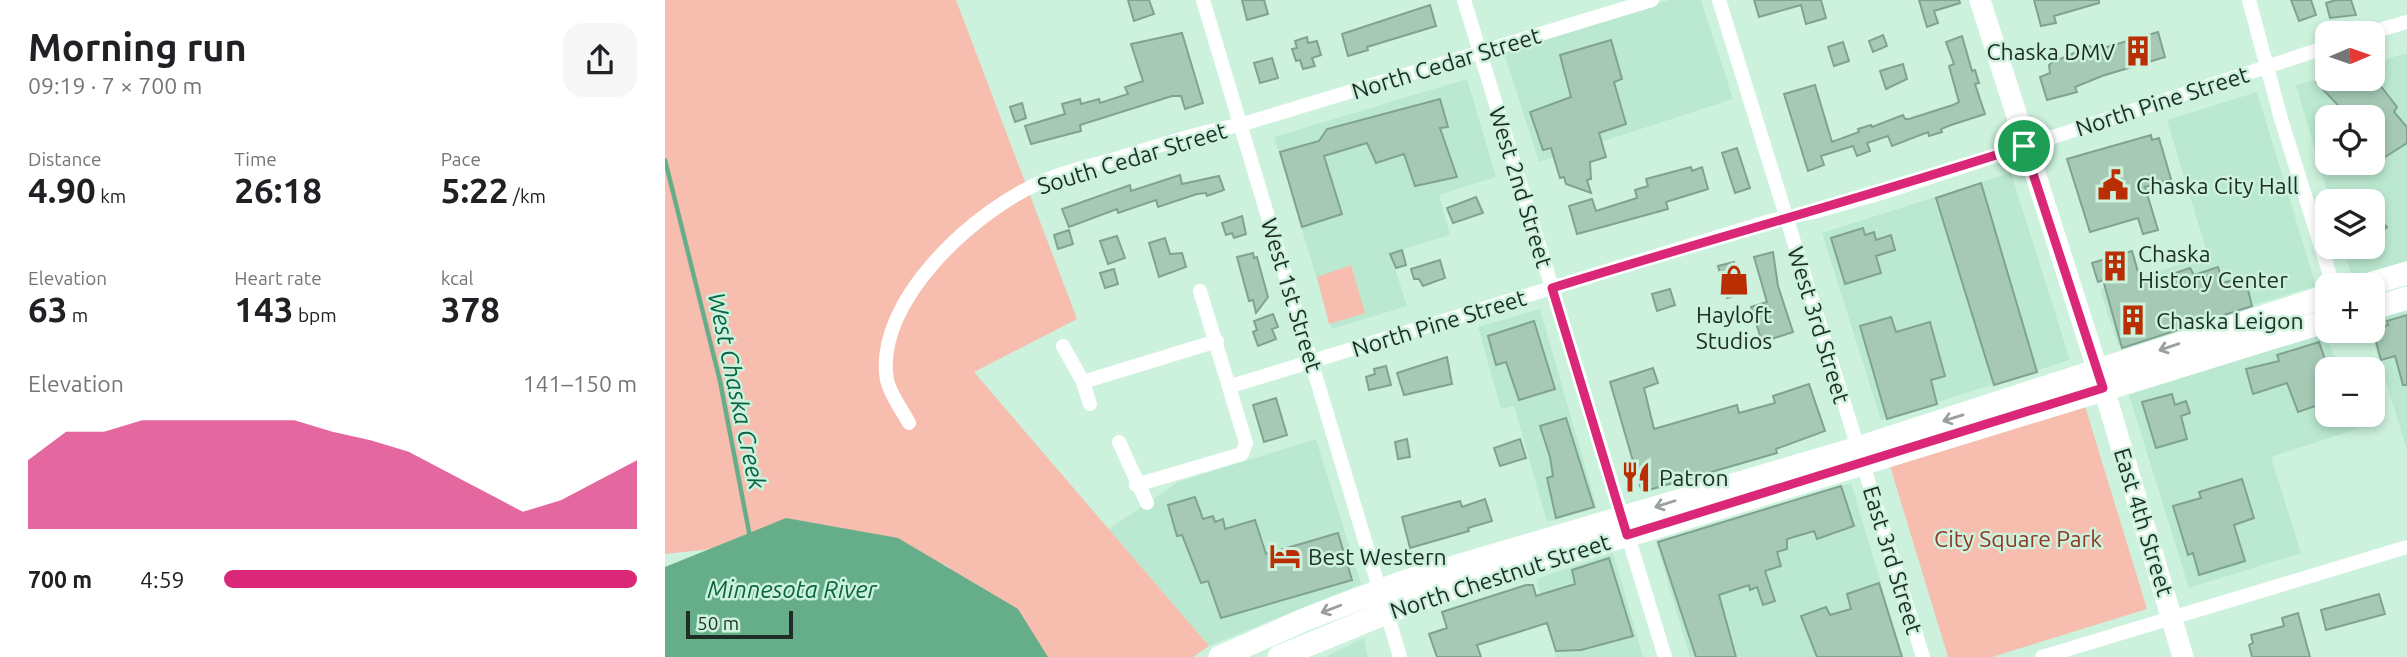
<!DOCTYPE html>
<meta charset="utf-8">
<style>
body{margin:0;font-family:Ubuntu,sans-serif;background:#f6f6f6;color:#202124;height:100vh;display:flex;flex-direction:column;font-size:26px;white-space:nowrap}
*{box-sizing:border-box;margin:0}
p{font-size:23px;color:#757577}
.icon{flex:none;width:38px;height:38px;fill:none;stroke:currentColor;stroke-width:2;stroke-linecap:round;stroke-linejoin:round}
.map{position:relative;flex:1;overflow:hidden}
.drawer{display:flex;flex-direction:column;background:#fff;width:665px}
.drawer>*{flex:none}
.needle{width:46px;rotate:88deg}
.buttons{position:absolute;left:1650px;top:21px;display:grid;gap:14px}
.buttons a{display:grid;place-items:center;width:70px;height:70px;border-radius:14px;background:#fff;box-shadow:0 4px 10px #0003;font-size:35px}
.scale{position:absolute;left:21px;bottom:18px;width:107px;box-sizing:border-box;padding-left:7px;border:4px solid #1e2d25;border-top:0;font-size:19px;line-height:24px;white-space:nowrap;color:#1e2d25;-webkit-text-stroke:5px #ccf2dd;paint-order:stroke}
.pin{position:absolute;display:grid;place-items:center;width:60px;height:60px;color:#fff;margin:-30px;border:4px solid #fff;border-radius:50%;box-shadow:0 2px 7px #0007}
.round{display:grid;place-items:center;flex:none;width:74px;height:74px;border-radius:21px;background:#f6f6f6}
.summary{display:flex;align-items:center;justify-content:space-between;height:119px;padding:0 28px}
h1{font-size:38px;font-weight:600;line-height:52px}
.stats{display:grid;grid-template-columns:repeat(3,1fr);gap:10px;height:119px;padding:7px 28px}
.stats div{display:grid;align-content:center}
.stats b{font-size:35px;font-weight:600}
.stats small{font-size:19px;font-weight:400}
.stats p{font-size:19px}
.chart{height:196px;padding:14px 28px}
.chart p{display:flex;justify-content:space-between}
.chart svg{width:100%;height:126px;margin-top:7px;fill:#db2777;opacity:.7}
ul{padding:0 28px;list-style:none;font-size:23px}
li{display:grid;grid-template-columns:112px 84px 1fr;align-items:center;height:52px}
li i{height:18px;border-radius:9px;background:#db2777}
main{display:flex;flex:1;min-height:0}
.map>svg:first-child{display:block}
.built{fill:#bbe8d0;fill-rule:evenodd}
.green{fill:#f7bdae}
.water{fill:#66ae8a}
.lines{fill:none;stroke-linecap:round;stroke-linejoin:round}
.stream{stroke:#66ae8a;stroke-width:4.5}
.building{fill:#a5c9b5;stroke:#80a390;stroke-width:2}
.street{stroke:#fff;stroke-width:14}
.secondary{stroke:#fff;stroke-width:21}
.primary{stroke:#fff;stroke-width:23}
.oneway{stroke:#9aa09d}
.route-casing{stroke:#fff;stroke-width:14}
.route{stroke:#db2777;stroke-width:9}
.labels{text-anchor:middle;dominant-baseline:central;stroke-width:5;stroke-linejoin:round;paint-order:stroke}
.poi-label{font-size:23px;fill:#1e2d25;stroke:#ccf2dd;text-anchor:start}
.street-label{font-size:23px;fill:#1e2d25;stroke:#ccf2dd}
.park-label{font-size:23px;fill:#8e3924;stroke:#ccf2dd}
.water-label{font-size:24px;font-style:italic;fill:#086442;stroke:#ccf2dd}
</style>
<main>
<section class="drawer">
<div class="summary"><div><h1>Morning run</h1><p>09:19 · 7 × 700 m</p></div><a class="round"><svg class="icon" aria-label="share" viewBox="0 0 24 24"><path d="M12 15V3M7 8l5-5 5 5M5 13v7h14v-7"/></svg></a></div>
<div class="stats">
<div><p>Distance</p><b>4.90<small> km</small></b></div>
<div><p>Time</p><b>26:18</b></div>
<div><p>Pace</p><b>5:22<small> /km</small></b></div>
</div>
<div class="stats">
<div><p>Elevation</p><b>63<small> m</small></b></div>
<div><p>Heart rate</p><b>143<small> bpm</small></b></div>
<div><p>kcal</p><b>378</b></div>
</div>
<div class="chart"><p><span>Elevation</span>141–150 m</p>
<svg viewBox="0 0 160 44" preserveAspectRatio="none"><path d="M0 44V20L10 10L20 10L30 6L40 6L50 6L60 6L70 6L80 10L90 13L100 17L110 24L120 31L130 38L140 34L150 27L160 20V44z"/></svg>
</div>
<ul>
<li><b>700 m</b>4:59<i style="width:100%"></i></li>
</ul>
</section>
<div class="map">
<svg width="1742" height="657" viewBox="0 0 1742 657">
<rect width="100%" height="100%" fill="#ccf2dd"/>
<!-- built -->
<path class="built" d="M1004,0H1036L1068,99L874,162L839,53Z
M1742,53V261L1687,277L1678,247H1708V201H1665L1631,85L1662,76V79H1708V63ZM1662,117H1708V163H1662Z
M802,79L831,177L774,195L785,235L725,253L742,306L667,329L609,137Z
M1592,92L1651,286L1453,346L1435,289L1543,256L1502,120Z
M1346,173L1405,360L1216,420L1157,233Z
M875,309L932,508L882,522L849,406L836,409L813,327Z
M1742,311V450L1705,331H1708V320Z
M1661,332L1673,369H1662V415H1687L1692,429L1606,457L1636,553L1524,588L1464,395Z
M651,439L696,584L544,646L444,529L513,482Z
M1186,483L1238,657H1025L991,542Z
M948,553L978,657H891L871,579Z
M699,638L703,657H660Z"/>
<!-- green -->
<path class="green" d="M0,0H291L412,319L309,372L544,646L528,657H372L281,565L93,544L0,554Z
M686,265L700,313L664,324L652,277Z
M1420,406L1482,609L1327,657H1283L1225,466Z"/>
<!-- water -->
<path class="water" d="M121,518L233,538L353,609L383,657H0V567Z"/>
<g class="lines">
<!-- stream -->
<path class="stream" d="M0,160L55,381L85,537"/>
</g>
<!-- building -->
<path class="building" d="M463,0H484L489,14L469,21Z
M577,0H599L603,14L582,20Z
M1089,0H1156L1161,18L1141,24L1136,5L1094,17Z
M1254,0H1294L1295,3L1269,11L1273,23L1262,27Z
M1369,0H1434V3L1389,16L1391,23L1376,26Z
M1626,0H1646L1651,15L1634,21Z
M1671,0H1686L1691,15L1665,18L1661,3Z
M765,5L771,26L702,47L703,50L683,56L677,34Z
M1493,32L1500,57L1437,76L1410,87L1412,92L1382,100L1375,77L1385,73L1384,65L1388,62L1425,46L1428,51Z
M517,33L538,103L520,109L516,96H507L415,125L416,131L366,144L360,126L400,114L397,104L415,99L416,104L434,99L435,103L463,94L460,87L478,81L466,44Z
M1218,35L1222,46L1208,52L1204,41Z
M1297,36L1307,71L1310,70L1314,83L1310,84L1320,114L1286,125L1276,129L1277,132L1264,136L1263,132L1227,146L1223,136L1202,143L1205,151L1192,156L1188,146L1156,156L1159,165L1143,171L1119,94L1150,85L1167,142L1194,132L1193,129L1206,125L1207,127L1238,115L1240,119H1244L1288,105L1294,102L1284,66L1289,64L1281,42Z
M642,37L643,43L652,41L656,55L647,58L650,66L638,69L635,60L631,61L627,49L632,48L630,41Z
M946,40L957,79L949,82L961,124L934,133L941,157L925,162L926,179L922,180L926,193L901,184L899,177L895,178L886,148L878,150L865,112L906,97L895,55Z
M1178,42L1184,61L1169,66L1163,47Z
M607,58L613,78L595,83L589,63Z
M1238,64L1242,79L1221,89L1215,71Z
M1659,70L1662,79H1689L1694,86L1708,76L1732,107L1729,112L1742,127V143L1720,157L1708,144V117H1684L1651,82Z
M775,99L783,127L775,128L792,177L750,186L739,154L711,163L702,143L659,156L677,214L637,227L615,152L654,141L662,129Z
M357,103L361,118L350,122L345,107Z
M1486,135L1487,140L1494,138L1506,179L1480,187L1493,230L1478,234L1473,218L1425,232L1402,159Z
M1072,148L1085,188L1070,193L1057,153Z
M1026,167L1027,171L1037,167L1043,189L1001,202L1003,209L912,234L904,206L927,199L931,211L972,198L970,190L983,186L981,179Z
M515,175L517,184L554,176L559,190L542,196L541,193L532,194L493,207L491,200L453,213L452,209L404,227L397,209L465,185L466,191Z
M1316,183L1372,372L1329,385L1271,198Z
M811,197L818,213L788,223L782,208Z
M1708,213L1722,227L1708,242Z
M577,216L581,234L569,238L567,233L561,235L557,223Z
M1198,228L1200,235L1209,232L1211,240L1226,235L1230,250L1211,256L1216,273L1180,284L1166,238Z
M404,230L408,244L393,249L389,235Z
M452,236L460,258L443,264L435,241Z
M500,238L505,254L517,253L521,267L494,277L484,243Z
M737,250L741,265L731,268L725,254Z
M1467,251L1476,282L1492,279L1503,286L1510,273L1525,268L1529,275L1553,267L1558,283L1567,280L1583,290L1587,306L1457,348L1438,280L1433,282L1427,263Z
M1108,252L1113,286L1128,332L1097,342L1086,307L1102,302L1089,257Z
M588,253L589,258L592,257L603,297L591,313L588,300L584,301L572,257Z
M775,260L780,278L758,286L754,279H749L746,269Z
M1069,262L1077,294L1062,298L1053,266Z
M449,269L453,284L440,288L435,273Z
M1005,289L1010,305L992,311L987,294Z
M608,314L613,327L607,329L611,339L593,346L588,332L592,330L589,321Z
M1742,315V385H1738L1730,356L1716,360L1708,331L1723,325L1722,321Z
M1226,317L1231,332L1265,322L1280,376L1266,380L1272,404L1222,419L1195,326Z
M869,321L890,389L854,400L841,362L831,365L823,336Z
M1654,342L1662,365V402L1633,412L1622,383L1588,394L1581,369L1614,361L1612,355Z
M782,357L787,384L739,395L732,373Z
M721,366L726,385L704,390L701,377L710,374L709,369Z
M988,368L993,383L979,388L989,429L1072,405L1074,413L1110,403L1108,396L1144,384L1160,431L1111,449L1112,453L977,492L945,382Z
M1507,394L1510,405L1521,401L1525,413L1516,416L1522,439L1491,448L1477,402Z
M611,398L622,435L599,442L588,405Z
M901,418L929,507L891,518L882,478L888,476L885,457L875,426Z
M742,439L745,457L733,459L730,442Z
M855,439L861,458L835,466L829,448Z
M1577,479L1589,518L1569,525L1580,561L1534,575L1528,553L1523,555L1508,506L1536,498L1534,492Z
M1176,486L1189,526L1152,539L1149,531L1122,539V549L1112,552L1116,566L1100,571L1110,601L1098,605L1092,587L1085,590L1084,585L1054,595L1071,657H1031L993,542Z
M530,497L538,519L548,516L550,522L558,519L560,529L590,520L601,554L673,533L687,580L556,618L543,581L536,583L517,535L512,536L503,505Z
M820,499L827,521L803,528L804,531L745,548L737,517L795,501L797,507Z
M944,558L968,636L916,650L891,651L882,623L812,645L816,657H772L764,634L782,628L777,612L861,585H868L871,596L910,584L907,570Z
M1214,583L1237,657H1152L1136,616L1161,607L1165,615L1186,609L1182,594Z
M1714,594L1720,614L1661,630L1656,610Z
M1633,613L1645,657H1587L1584,645L1588,643L1586,635L1619,626L1617,618Z"/>
<g class="lines">
<!-- street -->
<path class="street" d="M538,0L715,591
M799,0L1000,657
M1054,0L1193,448
M1584,0L1616,119L1668,285
M1704,33L1742,22
M398,346L418,382L425,404
M418,382L552,341
M566,386L1105,221L1149,212L1220,192L1662,47
M244,423C237,410 225,394 222,380C208,301 313,207 381,180C402,171 425,166 447,160C489,147 531,133 575,125L987,0
M454,442L482,503
M1198,464L1258,657
M471,485L577,454L581,443L535,291
M722,613L735,657
M1377,657L1742,547"/>
<!-- secondary -->
<path class="secondary" d="M1315,0L1445,409L1518,657"/>
<!-- primary -->
<path class="primary" d="M1701,285L1742,273
M1708,308L1742,298
M555,657L641,619L738,582L1193,448L1662,296
M614,657L745,603L840,570L985,529L1662,321"/>
</g>
<!-- one-way arrows -->
<defs><path id="oneway-shaft" d="M-6 0H5M1.5-3L5.5 0L1.5 3" fill="none" stroke-width="1.6" stroke-linecap="round" stroke-linejoin="round" transform="scale(1.75)"/></defs>
<g class="oneway">
<use href="#oneway-shaft" transform="translate(1504 347) rotate(161)"/>
<use href="#oneway-shaft" transform="translate(1288 418) rotate(163)"/>
<use href="#oneway-shaft" transform="translate(1000 504) rotate(162)"/>
<use href="#oneway-shaft" transform="translate(666 609) rotate(159)"/>
</g>
<g class="lines">
<!-- route casing -->
<g class="route-casing">
<path id="route" d="M1359,146L1438,388L962,535L887,288C1044,239 1203,197 1359,146Z"/>
</g>
<!-- route -->
<use href="#route" class="route"/>
</g>
<!-- icons -->
<defs>
<g id="building-bare" transform="scale(2.415)"><path d="M-4-6H4V6H1V3H-1V6H-4ZM-2.5-4.3h1.7v1.8h-1.7ZM.8-4.3h1.7v1.8H.8ZM-2.5-1h1.7V.8h-1.7ZM.8-1h1.7V.8H.8Z" fill="#b92f03" stroke="#ccf2dd" stroke-width="2.5" paint-order="stroke"/></g>
<g id="civic-bare" transform="scale(2.415)"><path d="M-.6-6.5H3V-4.5H.6V-3L4-1V1h2V6H-6V1h2V-1L-.6-3ZM-1.2 2.5V6h2.4V2.5Z" fill="#b92f03" stroke="#ccf2dd" stroke-width="2.5" paint-order="stroke"/></g>
<g id="shop-bare" transform="scale(2.415)"><path d="M-5-2.5h2.3a2.7 3.5 0 0 1 5.4 0H5L5.5 6h-11ZM-1.5-2.5h3a1.5 2.3 0 0 0-3 0Z" fill="#b92f03" stroke="#ccf2dd" stroke-width="2.5" paint-order="stroke"/></g>
<g id="restaurant-bare" transform="scale(2.415)"><path d="M-5-6h1v4h1v-4h1v4h1v-4h1v5L-1.5 .5V6h-2V.5L-5-1ZM5-6V6H3V1.5H1.5Q1.5-4 5-6Z" fill="#b92f03" stroke="#ccf2dd" stroke-width="2.5" paint-order="stroke"/></g>
<g id="hotel-bare" transform="scale(2.415)"><path d="M-6-4.5h1.5V1H6V5H4.5V3h-9V5H-6ZM-4 0a1.8 1.8 0 1 1 3.6 0ZM.5 0V-2.5h3Q6-2.5 6 0Z" fill="#b92f03" stroke="#ccf2dd" stroke-width="2.5" paint-order="stroke"/></g>
</defs>
<g fill-rule="evenodd">
<use href="#building-bare" x="1473" y="51"/>
<use href="#civic-bare" x="1448" y="185"/>
<use href="#building-bare" x="1450" y="266"/>
<use href="#shop-bare" x="1069" y="280"/>
<use href="#building-bare" x="1468" y="320"/>
<use href="#restaurant-bare" x="971" y="477"/>
<use href="#hotel-bare" x="620" y="556"/>
</g>
<g class="labels">
<!-- poi labels -->
<g class="poi-label">
<text x="1450" y="51" text-anchor="end">Chaska DMV</text>
<text x="1471" y="185">Chaska City Hall</text>
<text x="1473" y="253">Chaska<tspan x="1473" dy="26">History Center</tspan></text>
<text x="1069" y="314" text-anchor="middle">Hayloft<tspan x="1069" dy="26">Studios</tspan></text>
<text x="1491" y="320">Chaska Leigon</text>
<text x="994" y="477">Patron</text>
<text x="643" y="556">Best Western</text>
</g>
<!-- street labels -->
<g class="street-label">
<text transform="translate(781 63) rotate(-17)">North Cedar Street</text>
<text transform="translate(1497 101) rotate(-18)">North Pine Street</text>
<text transform="translate(467 158) rotate(-17)">South Cedar Street</text>
<text transform="translate(856 187) rotate(73)">West 2nd Street</text>
<text transform="translate(627 295) rotate(73)">West 1st Street</text>
<text transform="translate(774 323) rotate(-17)">North Pine Street</text>
<text transform="translate(1154 325) rotate(73)">West 3rd Street</text>
<text transform="translate(1479 522) rotate(73)">East 4th Street</text>
<text transform="translate(1228 560) rotate(73)">East 3rd Street</text>
<text transform="translate(835 576) rotate(-18)">North Chestnut Street</text>
</g>
<!-- park labels -->
<g class="park-label">
<text x="1353" y="538">City Square Park</text>
</g>
<!-- water labels -->
<g class="water-label">
<text transform="translate(72 391) rotate(78)">West Chaska Creek</text>
<text x="127" y="589">Minnesota River</text>
</g>
</g>
</svg>
<div class="buttons">
<a><svg class="needle" viewBox="-14 -14 28 28"><path d="M0-13l5 13h-10z" fill="#e53935"/><path d="M0 13l5-13h-10z" fill="#757577"/></svg></a>
<a><svg class="icon" aria-label="locate" viewBox="0 0 24 24"><circle cx="12" cy="12" r="6"/><path d="M12 2v4M12 18v4M2 12h4M18 12h4"/></svg></a>
<a><svg class="icon" aria-label="layers" viewBox="0 0 24 24"><path d="M12 4l9 5-9 5-9-5zM3 14l9 5 9-5"/></svg></a>
<a>+</a>
<a>−</a>
</div>
<div class="scale">50 m</div>
<div class="pin" style="left:1359px;top:146px;background:#1e9e55"><svg class="icon" aria-label="arrive" viewBox="0 0 24 24"><path d="M6 21V4h12l-3 4 3 4H6"/></svg></div>
</div>
</main>
